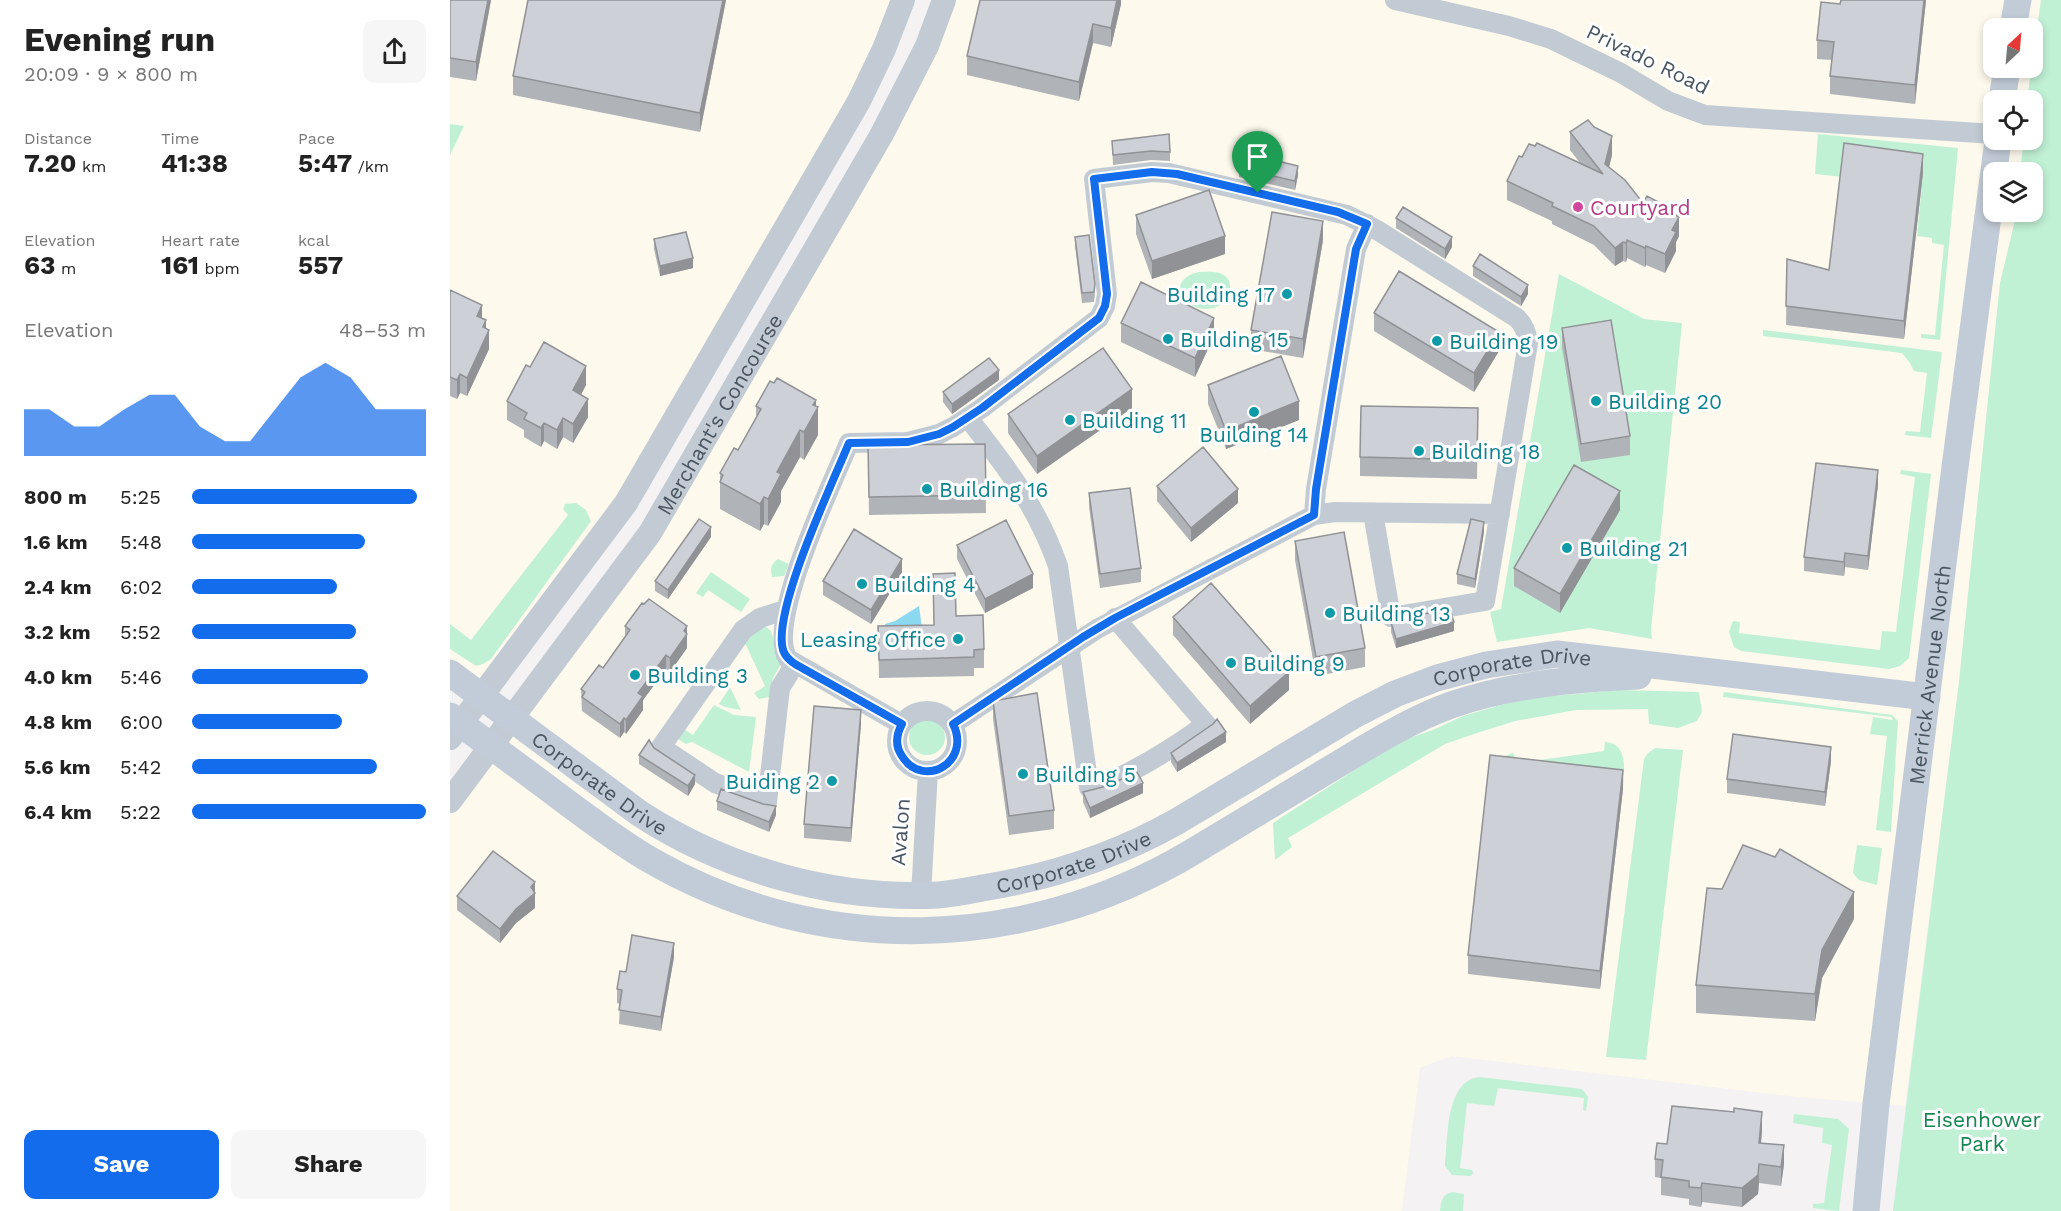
<!DOCTYPE html>
<meta charset="utf-8">
<style>
body{margin:0;font-family:"Work Sans",sans-serif;background:#f6f6f6;color:#222;height:100vh;display:flex;flex-direction:column;font-size:22px;white-space:nowrap}
*{box-sizing:border-box;margin:0}
p{font-size:20px;color:#767676}
.icon{flex:none;width:33px;height:33px;fill:none;stroke:currentColor;stroke-width:2;stroke-linecap:round;stroke-linejoin:round}
.map{position:relative;flex:1;overflow:hidden}
.panel{display:flex;flex-direction:column;background:#fff;width:450px}
.panel>*{flex:none}
.needle{width:39px;rotate:26deg}
.buttons{position:absolute;left:1533px;top:18px;display:grid;gap:12px}
.buttons a{display:grid;place-items:center;width:60px;height:60px;border-radius:12px;background:#fff;box-shadow:0 3px 9px #0003;font-size:30px}
.pin{position:absolute;display:grid;place-items:center;width:51px;height:51px;color:#fff;margin:-62px -26px;border-radius:50% 50% 50% 0;rotate:-45deg;box-shadow:0 0 6px #0007}
.pin .icon{rotate:45deg}
.round{display:grid;place-items:center;flex:none;width:63px;height:63px;border-radius:12px;background:#f6f6f6}
.head{display:flex;align-items:center;justify-content:space-between;height:102px;padding:0 24px}
h1{font-size:33px;font-weight:700;line-height:45px}
.metrics{display:grid;grid-template-columns:repeat(3,1fr);gap:9px;height:102px;padding:6px 24px}
.metrics div{display:grid;align-content:center}
.metrics b{font-size:26px;font-weight:700}
.metrics small{font-size:16px;font-weight:400}
.metrics p{font-size:16px}
.chart{height:168px;padding:12px 24px}
.chart p{display:flex;justify-content:space-between}
.chart svg{width:100%;height:108px;margin-top:6px;fill:#136cec;opacity:.7}
.primary-button{display:flex;gap:12px;margin-top:auto;padding:12px 24px}
.primary-button a{flex:1;height:69px;border-radius:12px;background:#136cec;color:#fff;font-size:24px;font-weight:700;line-height:69px;text-align:center}
.primary-button a+a{background:#f6f6f6;color:#222}
ul{padding:0 24px;list-style:none;font-size:20px}
li{display:grid;grid-template-columns:96px 72px 1fr;align-items:center;height:45px}
li i{height:15px;border-radius:8px;background:#136cec}
main{display:flex;flex:1;min-height:0}
.map>svg:first-child{display:block}
.commercial{fill:#fdf9ec}
.green{fill:#c0f1d5}
.water{fill:#8cd8f0}
.lines{fill:none;stroke-linecap:round;stroke-linejoin:round}
.minor{stroke:#c2cbd3;stroke-width:20}
.tertiary{stroke:#c2cbd3;stroke-width:24}
.secondary{stroke:#c2ccd8;stroke-width:27}
.wall{fill:#b0b3b8}
.shaded-wall{fill:#909296}
.building{fill:#cdd0d6;stroke:#909296;stroke-width:1.5}
.route-casing{stroke:#fff;stroke-width:12}
.route{stroke:#136cec;stroke-width:8}
.hotel-dot{fill:#d1479c;stroke:#fff;stroke-width:2}
.culture-dot{fill:#0f9aa8;stroke:#fff;stroke-width:2}
.labels{text-anchor:middle;dominant-baseline:central;stroke-width:6;stroke-linejoin:round;paint-order:stroke}
.street-label{font-size:21px;fill:#485460;stroke:#fff}
.hotel-label{font-size:21px;fill:#b23c85;stroke:#fff;text-anchor:start}
.culture-label{font-size:21px;fill:#0d838f;stroke:#fff;text-anchor:start}
.park-label{font-size:21px;fill:#148650;stroke:#fff}
</style>
<main>
<section class="panel">
<div class="head"><div><h1>Evening run</h1><p>20:09 · 9 × 800 m</p></div><a class="round"><svg class="icon" aria-label="share" viewBox="0 0 24 24"><path d="M12 15V3M7 8l5-5 5 5M5 13v7h14v-7"/></svg></a></div>
<div class="metrics">
<div><p>Distance</p><b>7.20<small> km</small></b></div>
<div><p>Time</p><b>41:38</b></div>
<div><p>Pace</p><b>5:47<small> /km</small></b></div>
</div>
<div class="metrics">
<div><p>Elevation</p><b>63<small> m</small></b></div>
<div><p>Heart rate</p><b>161<small> bpm</small></b></div>
<div><p>kcal</p><b>557</b></div>
</div>
<div class="chart"><p><span>Elevation</span>48–53 m</p>
<svg viewBox="0 0 160 44" preserveAspectRatio="none"><path d="M0 44V25L10 25L20 32L30 32L40 25L50 19L60 19L70 32L80 38L90 38L100 25L110 12L120 6L130 12L140 25L150 25L160 25V44z"/></svg>
</div>
<ul>
<li><b>800 m</b>5:25<i style="width:96%"></i></li>
<li><b>1.6 km</b>5:48<i style="width:74%"></i></li>
<li><b>2.4 km</b>6:02<i style="width:62%"></i></li>
<li><b>3.2 km</b>5:52<i style="width:70%"></i></li>
<li><b>4.0 km</b>5:46<i style="width:75%"></i></li>
<li><b>4.8 km</b>6:00<i style="width:64%"></i></li>
<li><b>5.6 km</b>5:42<i style="width:79%"></i></li>
<li><b>6.4 km</b>5:22<i style="width:100%"></i></li>
</ul>
<div class="primary-button"><a>Save</a><a>Share</a></div>
</section>
<div class="map">
<svg width="1611" height="1211" viewBox="0 0 1611 1211">
<rect width="100%" height="100%" fill="#f4f2f2"/>
<!-- commercial -->
<path class="commercial" d="M0,0H453L270,343L32,696L0,673Z
M494,0H1591L1583,60L1582,28H1544V68H1581L1577,100H1544V140H1574L1570,172H1544V212H1567L1550,283L1509,682L1455,1106L1339,1096L1001,1056L970,1068L952,1211H0V801L183,557Z"/>
<!-- green -->
<path class="green" d="M1591,0H1611V1211H1443L1509,682L1550,283L1567,212H1582V172H1570L1574,140H1582V100H1577Z
M0,124L14,126L0,155Z
M1368,134L1508,148L1490,340L1471,338V334L1485,335L1494,245L1482,243V238L1467,236L1473,173L1394,177L1365,174Z
M749,272C756,272 765,271 772,274C785,280 781,298 771,305C742,322 708,281 749,272Z
M1109,274L1194,319L1232,323L1201,630L1202,639L1139,628L1047,642L1040,612L1051,609Z
M1313,330L1492,352L1481,438L1455,435L1456,431L1470,432L1477,373L1464,371L1460,363L1452,353L1313,336Z
M1451,470L1481,474L1459,658L1450,666L1439,669L1291,651L1284,647L1279,632L1283,621L1290,622L1289,633L1430,650L1432,631L1446,632L1465,477L1450,474Z
M126,503L136,510L141,521L41,659L33,664L26,666L0,649V624L21,640L118,515L113,509L115,504Z
M328,559L339,564L334,576L322,577C320,568 321,564 328,559Z
M261,572L300,599L291,612L258,590L253,597L246,593Z
M309,626L316,627L321,631L330,662V666L323,678L319,697L309,699L304,693L315,686L295,643Z
M280,687L291,710L275,707L269,704Z
M1168,690L1249,692L1252,712L1247,721L1228,728L1199,724L1198,709L1126,710L1065,721L1024,734L995,744L838,838L842,847L825,860L823,823L946,743L985,729L1013,716L1071,699Z
M1274,692L1442,715L1448,721L1441,832L1426,830L1437,736L1420,734L1423,717L1443,720L1441,717L1273,697Z
M264,705L284,715L306,717L299,772L242,742L236,744L228,739L232,728L243,735Z
M459 737a18 18 0 1 1 36 0a18 18 0 1 1-36 0Z
M1155,742C1179,743 1174,772 1173,789L1040,773L1043,760L1063,753L1068,763L1154,751Z
M1205,748L1233,750L1196,1060L1156,1057L1194,759L1198,753Z
M1407,845L1432,848L1427,885L1409,880L1403,873Z
M1030,1077L1132,1089L1138,1097L1136,1111L1133,1110L1134,1098L1048,1088L1044,1106L1017,1103L1010,1168L1022,1170L1023,1173L1021,1176L1002,1175L995,1166C998,1139 995,1080 1030,1077Z
M1344,1114L1388,1119L1399,1129L1389,1211L1363,1208V1204L1374,1203L1382,1145L1372,1143L1373,1128L1343,1123Z
M1002,1192L1014,1194L1013,1211H990C991,1201 992,1195 1002,1192Z"/>
<!-- water -->
<path class="water" d="M469,606L473,636L435,638V624L445,621Z"/>
<g class="lines">
<!-- minor -->
<path class="minor" d="M945,0L1059,26L1101,39L1171,73L1218,101L1255,115L1544,134
M518,418C556,466 588,508 608,566L639,788C672,781 728,745 756,724L665,618
M864,515L866,489L906,249L917,224
M335,610L310,618L293,630L211,747L265,783L317,802L330,688L345,664
M447 741a30 30 0 1 1 60 0a30 30 0 1 1-60 0Z
M451,724L338,659C315,623 382,484 399,443L458,442L489,434L503,427L532,408L649,318L655,306L657,294L644,179L702,172L719,173L897,215L927,230L1067,318C1074,325 1077,332 1078,343L1035,601L941,617L923,513
M503,724L647,629L864,515L885,512L1050,514
M471,895L478,771"/>
<!-- tertiary -->
<g class="tertiary">
<path d="M0,738L176,503L409,101L434,49L453,0"/>
<path id="s1" d="M0,801L200,533L432,134L477,46L494,0"/>
</g>
<!-- secondary -->
<g class="secondary">
<path d="M1563,28L1568,0"/>
<path d="M1552,100L1557,68"/>
<path id="s2" d="M0,673L189,813C276,870 384,900 488,895C505,894 521,890 538,887C604,876 667,855 726,822L906,714L945,694L987,678L1036,665L1107,654L1477,697"/>
<path d="M0,716C37,743 74,770 111,798C141,820 170,843 202,861C371,958 573,952 739,854C788,825 836,795 885,766C923,743 960,720 1001,705C1062,684 1124,679 1188,676"/>
<path id="s3" d="M1416,1211L1426,1104L1505,467L1548,140"/>
</g>
</g>
<!-- wall -->
<path class="wall" d="M0,0H41L26,81L0,77Z
M276,0L250,132L63,95V76Z
M671,0V4L661,47L643,43L629,101L517,75V56Z
M1391,0H1476L1465,104L1380,94V76L1382,60L1367,59V40L1390,4Z
M1120,132L1162,155L1159,167L1193,203L1216,209L1229,236L1226,242V251L1215,273L1196,265L1195,267L1177,258L1176,262L1173,261L1165,266L1144,245L1102,224V221L1057,200V181L1072,157L1130,163L1120,150Z
M662,141L720,152V161L701,160L663,165Z
M789,168L848,175L845,190L789,177Z
M1473,173L1454,339L1336,325L1337,259L1379,270Z
M686,215L775,254L702,279L686,234Z
M946,218L1002,247L995,259L946,228Z
M625,237L645,294L644,302L632,303L625,246Z
M204,239L243,268L210,276L204,249Z
M873,240L853,358L801,349V330Z
M1023,266L1078,294L1071,306L1023,276Z
M0,290L32,319L36,328L39,349L17,396L10,393L7,399L0,396Z
M924,313L1049,351L1024,392L924,331Z
M671,323L764,336L745,377L671,342Z
M1112,328L1180,436V455L1131,462L1112,347Z
M80,367L136,385L131,395L138,417L123,443L113,437L107,449L94,441L91,447L74,437V430L57,420V401Z
M549,380L502,414L493,402V392Z
M758,385L849,420L776,449L758,404Z
M306,406L366,407L368,435L354,460L350,457L331,491V502L318,526L314,524L310,531L270,509V473L288,450L306,417Z
M682,408L587,474L558,433V414Z
M1028,408L1027,479L910,476V457Z
M535,444L536,513L419,515L418,445Z
M1428,485L1418,570L1395,567L1394,576L1354,571V557Z
M707,486L788,503L741,542L707,501Z
M639,493L691,568V582L650,588L639,507Z
M1170,510L1110,613L1064,586V568Z
M1034,532L1025,588L1007,584V574Z
M261,537L218,599L205,591V581Z
M845,541L915,648V667L866,676L845,560Z
M507,545L583,588L535,613L507,559Z
M452,573L421,624L373,595V581Z
M483,574L506,616L534,649V668H524V676L429,678L428,626L484,625Z
M723,617L839,690L800,724L723,635Z
M941,622L1004,631L946,648L941,632Z
M175,626H237V648L220,672L216,669L193,700V710L176,734L174,732L170,738L132,711L131,689L153,668L175,636Z
M543,701L604,810V829L559,835L543,719Z
M411,724L401,842L354,838V824Z
M776,742L727,772L721,762V753Z
M204,748L245,784L238,796L189,764V755Z
M1381,761L1375,806L1277,793V779Z
M1173,789L1150,989L1018,974V955Z
M633,792L693,793L640,818L633,802Z
M267,801L326,815L319,832L267,810Z
M7,896L85,908L66,923L50,943L7,910Z
M1404,919L1372,978L1365,1021L1246,1013V985Z
M224,957L211,1031L169,1024L170,1004L167,1003V989L176,972Z
M1312,1131L1311,1143L1334,1164L1331,1186L1309,1183L1308,1194L1292,1207L1252,1202L1251,1207L1239,1205V1199L1211,1195V1178L1205,1177V1159L1217,1144Z"/>
<!-- shaded-wall -->
<path class="shaded-wall" d="M38,0H41L26,81V62Z
M273,0H276L250,132V113Z
M667,0H671V4L661,47V28Z
M1474,0H1476L1465,104V85Z
M643,24V43L629,101V82Z
M1162,136V155L1155,183V164Z
M1473,154V173L1454,339V321Z
M848,166V175L845,190V181Z
M1229,217V236L1226,242V251L1215,273V254L1222,230Z
M873,221V240L853,358V339Z
M775,236V254L702,279V261Z
M1002,237V247L995,259V249Z
M1177,240V258L1176,262V243Z
M1173,242V261L1165,266V248Z
M1196,246V265L1195,267V248Z
M243,258V268L210,276V266Z
M1078,285V294L1071,306V297Z
M32,305V324L27,316Z
M764,318V336L745,377V358Z
M36,320V337L39,330V349L17,396V378L33,327Z
M1049,332V351L1024,392V373Z
M136,366V385L123,409V390Z
M549,370V380L502,414V404Z
M10,374V393L7,399V380Z
M682,389V408L587,474V456Z
M138,399V417L123,443V424Z
M366,400V410L368,407V435L354,460V432L363,405Z
M849,401V420L776,449V431Z
M113,418V437L107,449V430Z
M94,423V441L91,447V428Z
M350,430V457L331,491V502L318,526V499L327,472Z
M1428,470V485L1418,570V556Z
M788,489V503L741,542V528Z
M1170,491V510L1110,613V594Z
M314,497V524L310,531V504Z
M1034,522V532L1025,588V579Z
M261,527V537L218,599V590Z
M1395,553V567L1394,576V562Z
M452,559V573L421,624V610Z
M583,574V588L535,613V599Z
M1004,622V631L946,648V639Z
M237,626V648L220,672V658L234,631Z
M216,655V669L193,700V710L176,734V720L188,693Z
M839,672V690L800,724V706Z
M411,710V724L401,842V828Z
M174,718V732L170,738V724Z
M776,732V742L727,772V763Z
M1381,747V761L1375,806V792Z
M1173,770V789L1150,989V971Z
M245,775V784L238,796V786Z
M693,783V793L640,818V808Z
M326,806V815L319,832V822Z
M85,882V908L66,923L50,943V929Z
M1404,892V919L1372,978L1365,1021V994L1372,950Z
M224,943V957L211,1031V1017Z
M1312,1112V1131L1309,1162V1143Z
M1334,1145V1164L1331,1186V1167Z
M1309,1164V1183L1308,1194L1292,1207V1188Z
M1252,1183V1202L1251,1207V1188Z"/>
<!-- building -->
<path class="building" d="M0,0H38L26,62L0,58Z
M78,0H273L250,113L63,76Z
M530,0H667L661,28L643,24L629,82L517,56Z
M1391,0H1474L1465,85L1380,76L1384,42L1367,40L1371,2L1390,4Z
M1138,120L1144,127L1162,136L1155,164L1175,180L1193,203L1197,196L1216,206L1215,208L1229,217L1222,230L1226,232L1215,254L1196,246L1195,248L1177,240L1176,243L1173,242L1165,248L1144,226L1102,206L1103,203L1057,181L1069,156L1072,157L1079,144L1085,146L1087,143L1153,174L1120,132Z
M719,134L720,152L701,151L663,155L662,141Z
M1394,143L1473,154L1454,321L1336,306L1337,259L1379,270Z
M792,152L848,166L845,181L789,168Z
M759,190L775,236L702,261L686,215Z
M953,207L1002,237L995,249L946,218Z
M822,212L873,221L853,339L801,330Z
M236,232L243,258L210,266L204,239Z
M639,235L645,284L644,292L632,293L625,237Z
M1030,254L1078,285L1071,297L1023,266Z
M949,271L1049,332L1024,373L924,313Z
M691,282L764,318L745,358L671,323Z
M0,290L32,305L27,316L36,320L33,327L39,330L17,378L10,374L7,380L0,377Z
M1161,320L1180,436L1131,444L1112,328Z
M94,342L136,366L123,390L138,399L123,424L113,418L107,430L94,423L91,428L74,419L77,413L57,401L76,365L80,367Z
M653,348L682,389L587,456L558,414Z
M831,356L849,401L776,431L758,385Z
M539,358L549,370L502,404L493,392Z
M327,378L366,400L363,405L368,407L354,432L350,430L327,472L331,474L318,499L314,497L310,504L270,482L273,475L270,473L284,448L288,450L311,409L306,406L320,381L324,383Z
M911,406L1028,408L1027,460L910,457Z
M535,444L536,495L419,497L418,445Z
M753,447L788,489L741,528L707,486Z
M1366,463L1428,470L1418,556L1395,553L1394,562L1354,557Z
M1124,465L1170,491L1110,594L1064,568Z
M680,488L691,568L650,574L639,493Z
M249,519L261,527L218,590L205,581Z
M1021,519L1034,522L1025,579L1007,574Z
M556,520L583,574L535,599L507,545Z
M404,529L452,559L421,610L373,581Z
M894,532L915,648L866,657L845,541Z
M505,573L506,616L533,615L534,649L524,650V657L429,660L428,626L484,625L483,574Z
M761,583L839,672L800,706L723,617Z
M199,599L237,626L234,631L237,634L220,658L216,655L188,693L193,696L176,720L174,718L170,724L132,697L135,692L131,689L149,665L153,668L180,630L175,626L192,603L194,604Z
M1000,610L1004,622L946,639L941,622L960,616Z
M587,693L604,810L559,816L543,701Z
M364,706L411,710L401,828L354,824Z
M767,719L776,732L727,763L721,753L763,724Z
M1283,734L1381,747L1375,792L1277,779Z
M199,740L204,748L245,775L238,786L189,755Z
M1040,755L1173,770L1150,971L1018,955Z
M687,772L693,783L640,808L633,792L657,786Z
M271,789L313,804L326,806L319,822L267,801Z
M1293,845L1325,857L1330,849L1404,892L1372,950L1365,994L1246,985L1257,888L1272,889Z
M43,851L85,882L81,887L85,893L66,909L50,929L7,896Z
M182,935L224,943L211,1017L169,1010L172,990L167,989L170,971L176,972Z
M1222,1106L1284,1112V1108L1312,1112L1309,1143L1334,1145L1331,1167L1309,1164L1308,1175L1292,1188L1252,1183L1251,1188L1239,1187V1181L1211,1177L1213,1160L1205,1159L1207,1143L1217,1144Z"/>
<g class="lines">
<!-- route casing -->
<g class="route-casing">
<path id="route" d="M702,172L727,174L888,212L917,224L906,249L866,489L864,515L665,618L633,637L503,724C522,762 473,790 452,756C445,746 446,735 452,724L345,664C339,660 335,656 333,650C322,611 382,484 399,443L458,442L489,434L503,427L532,408L649,318L655,306L657,294L644,179Z"/>
</g>
<!-- route -->
<use href="#route" class="route"/>
</g>
<!-- markers -->
<circle class="hotel-dot" cx="1128" cy="207" r="6"/>
<g class="culture-dot">
<circle cx="837" cy="294" r="6"/>
<circle cx="718" cy="339" r="6"/>
<circle cx="987" cy="341" r="6"/>
<circle cx="1146" cy="401" r="6"/>
<circle cx="804" cy="412" r="6"/>
<circle cx="620" cy="420" r="6"/>
<circle cx="969" cy="451" r="6"/>
<circle cx="477" cy="489" r="6"/>
<circle cx="1117" cy="548" r="6"/>
<circle cx="412" cy="584" r="6"/>
<circle cx="880" cy="613" r="6"/>
<circle cx="508" cy="639" r="6"/>
<circle cx="781" cy="663" r="6"/>
<circle cx="185" cy="675" r="6"/>
<circle cx="573" cy="774" r="6"/>
<circle cx="382" cy="781" r="6"/>
</g>
<g class="labels">
<!-- street labels -->
<g class="street-label">
<text transform="translate(1198 59) rotate(26)">Privado Road</text>
<text stroke="none"><textPath href="#s1" startOffset="472">Merchant's Concourse</textPath></text>
<text stroke="none"><textPath href="#s2" startOffset="1176">Corporate Drive</textPath></text>
<text stroke="none"><textPath href="#s3" startOffset="540">Merrick Avenue North</textPath></text>
<text stroke="none"><textPath href="#s2" startOffset="186">Corporate Drive</textPath></text>
<text transform="translate(450 832) rotate(-86)">Avalon</text>
<text stroke="none"><textPath href="#s2" startOffset="690">Corporate Drive</textPath></text>
</g>
<!-- hotel labels -->
<g class="hotel-label">
<text x="1140" y="207">Courtyard</text>
</g>
<!-- culture labels -->
<g class="culture-label">
<text x="825" y="294" text-anchor="end">Building 17</text>
<text x="730" y="339">Building 15</text>
<text x="999" y="341">Building 19</text>
<text x="1158" y="401">Building 20</text>
<text x="632" y="420">Building 11</text>
<text x="804" y="434" text-anchor="middle">Building 14</text>
<text x="981" y="451">Building 18</text>
<text x="489" y="489">Building 16</text>
<text x="1129" y="548">Building 21</text>
<text x="424" y="584">Building 4</text>
<text x="892" y="613">Building 13</text>
<text x="496" y="639" text-anchor="end">Leasing Office</text>
<text x="793" y="663">Building 9</text>
<text x="197" y="675">Building 3</text>
<text x="585" y="774">Building 5</text>
<text x="370" y="781" text-anchor="end">Buiding 2</text>
</g>
<!-- park labels -->
<g class="park-label">
<text x="1532" y="1119">Eisenhower<tspan x="1532" dy="24">Park</tspan></text>
</g>
</g>
</svg>
<div class="buttons">
<a><svg class="needle" viewBox="-14 -14 28 28"><path d="M0-13l5 13h-10z" fill="#e53935"/><path d="M0 13l5-13h-10z" fill="#767676"/></svg></a>
<a><svg class="icon" aria-label="locate" viewBox="0 0 24 24"><circle cx="12" cy="12" r="6"/><path d="M12 2v4M12 18v4M2 12h4M18 12h4"/></svg></a>
<a><svg class="icon" aria-label="layers" viewBox="0 0 24 24"><path d="M12 4l9 5-9 5-9-5zM3 14l9 5 9-5"/></svg></a>
</div>
<div class="pin" style="left:808px;top:193px;background:#1e9e55"><svg class="icon" aria-label="arrive" viewBox="0 0 24 24"><path d="M6 21V4h12l-3 4 3 4H6"/></svg></div>
</div>
</main>
